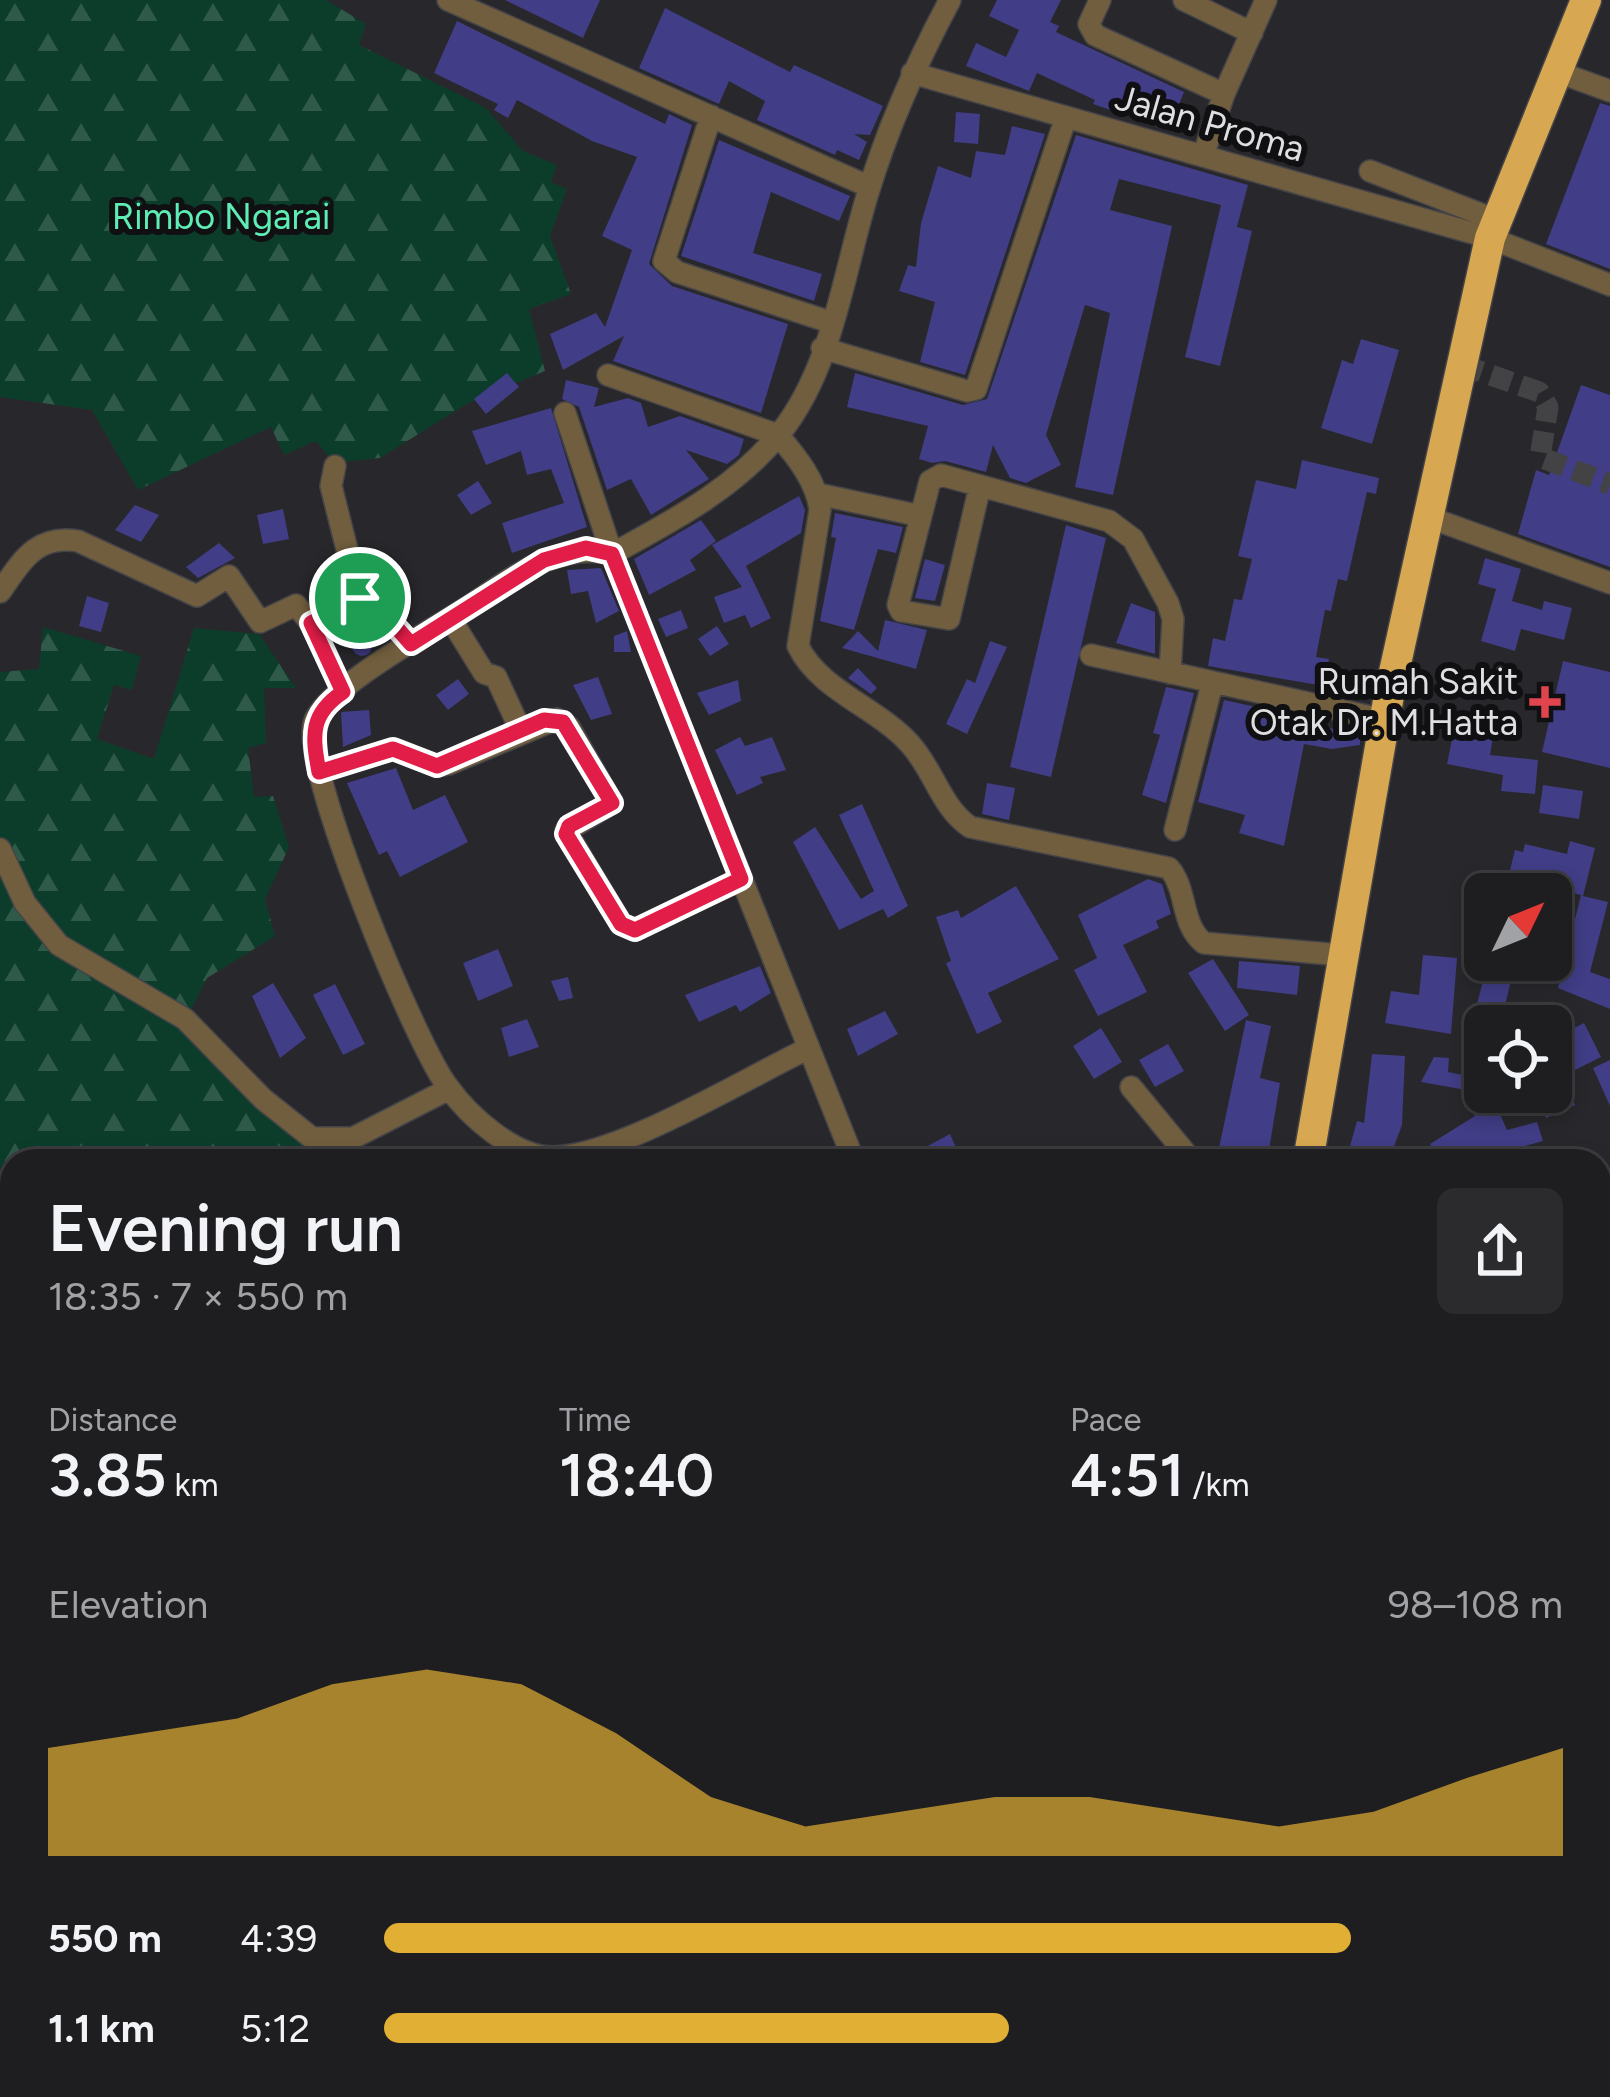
<!DOCTYPE html>
<meta charset="utf-8">
<style>
body{margin:0;font-family:Figtree,sans-serif;background:#2b2a2d;color:#f1f3f6;height:100vh;display:flex;flex-direction:column;font-size:45px;white-space:nowrap}
*{box-sizing:border-box;margin:0}
p{font-size:39px;color:#a1a2a5}
.icon{flex:none;width:66px;height:66px;fill:none;stroke:currentColor;stroke-width:2;stroke-linecap:round;stroke-linejoin:round}
.map{position:relative;flex:1;overflow:hidden}
.drawer{position:absolute;left:0px;top:1149px;width:1611px;height:948px;display:flex;flex-direction:column;background:#1e1d20;border-radius:36px 36px 0 0;box-shadow:0 6px 18px #0003,0 0 0 3px #3c3b3e}
.drawer>*{flex:none}
.needle{width:78px;rotate:47deg}
.tools{position:absolute;left:1464px;top:873px;display:grid;gap:24px}
.tools a{display:grid;place-items:center;width:108px;height:108px;border-radius:18px;background:#1e1d20;box-shadow:0 6px 18px #0003,0 0 0 3px #3c3b3e;font-size:60px}
.pin{position:absolute;display:grid;place-items:center;width:102px;height:102px;color:#fff;margin:-51px;border:6px solid #fff;border-radius:50%;box-shadow:0 3px 12px #0007}
.round{display:grid;place-items:center;flex:none;width:126px;height:126px;border-radius:18px;background:#2b2a2d}
.summary{display:flex;align-items:center;justify-content:space-between;height:204px;padding:0 48px}
h1{font-size:66px;font-weight:600;line-height:90px}
.stats{display:grid;grid-template-columns:repeat(3,1fr);gap:18px;height:204px;padding:12px 48px}
.stats div{display:grid;align-content:center}
.stats b{font-size:60px;font-weight:600}
.stats small{font-size:33px;font-weight:400}
.stats p{font-size:33px}
.chart{height:336px;padding:24px 48px}
.chart p{display:flex;justify-content:space-between}
.chart svg{width:100%;height:216px;margin-top:12px;fill:#e1af34;opacity:.7}
ul{padding:0 48px;list-style:none;font-size:39px}
li{display:grid;grid-template-columns:192px 144px 1fr;align-items:center;height:90px}
li i{height:30px;border-radius:15px;background:#e1af34}
.map>svg:first-child{display:block}
.forest{fill:url(#forest-firs)}
.building{fill:#413d86}
.lines{fill:none;stroke-linecap:round;stroke-linejoin:round}
.minor-tunnel{stroke:#434346;stroke-width:21;stroke-dasharray:21 10;stroke-linecap:butt}
.minor-casing{stroke:#454448;stroke-width:24}
.highway-casing{stroke:#454448;stroke-width:33}
.minor{stroke:#715e3e;stroke-width:21}
.highway{stroke:#d7a851;stroke-width:30}
.route-casing{stroke:#fff;stroke-width:24}
.route{stroke:#e11d48;stroke-width:15}
.health-dot{fill:#e0444e;stroke:#101012;stroke-width:4.5}
.labels{text-anchor:middle;dominant-baseline:central;stroke-width:12;stroke-linejoin:round;paint-order:stroke}
.street-label{font-size:36px;fill:#dfdfe2;stroke:#101012}
.park-label{font-size:36px;fill:#5eedb4;stroke:#101012}
.poi-label{font-size:36px;fill:#dfdfe2;stroke:#101012;text-anchor:end}
</style>
<div class="map">
<svg width="1610" height="2097" viewBox="0 0 1610 2097">
<defs>
<pattern id="forest-firs" width="22" height="20" patternUnits="userSpaceOnUse" patternTransform="scale(3)"><rect width="22" height="20" fill="#0c3d2b"/><path d="M5 1l3.5 6h-7zM16 11l3.5 6h-7z" fill="#2f5949"/></pattern>
</defs>
<rect width="100%" height="100%" fill="#28272b"/>
<!-- forest -->
<path class="forest" d="M0,0H326L366,24L359,45L486,108L523,151L557,165L551,182L567,189L550,236L571,294L529,309L545,371L470,402L380,458L334,463L316,441L284,455L271,427L138,490L92,410L0,397Z
M43,627L141,656L132,690L114,685L97,739L154,759L194,628L259,634L296,688H264L266,743L248,748L254,797L273,796L289,847L265,899L275,936L207,978L188,1016L311,1147L327,1150L332,1161H12V1892L0,1893V672L39,669Z
M173,2085H881L891,2097H181Z"/>
<!-- building -->
<path class="building" d="M505,0H600L583,38Z
M997,0H1061L1050,22L1059,26L1056,32L1184,92L1169,130L1093,104L1095,100L1037,73L1029,91L966,66L976,43L1006,57L1019,30L989,16Z
M665,8L790,72L794,65L883,106L870,135L854,134L867,142L859,160L837,150L835,155L757,120L765,101L729,81L719,104L639,68Z
M457,21L665,124L669,114L692,125L649,264L672,286L788,324L761,413L613,361L624,336L563,370L550,334L596,313L605,327L632,250L602,236L637,157L592,141L517,100L508,118L494,110L498,104L434,73Z
M1600,103L1610,106V269L1546,244Z
M956,112L980,114L978,144L954,142Z
M1012,126L1045,134L965,375L920,362L935,302L899,291L908,265L916,267L921,223L938,166L971,178L976,151L1005,155Z
M1076,135L1248,185L1237,227L1252,231L1220,366L1185,357L1221,205L1119,179L1110,210L1172,226L1113,495L1075,487L1110,313L1085,305L1046,435L1061,465L1026,483L1010,478L993,445L986,472L945,461L932,463L919,459L928,426L847,407L855,373L963,405L987,399Z
M719,140L850,196L839,221L771,192L753,253L822,274L814,301L681,256Z
M1361,339L1399,350L1372,444L1321,428L1342,360L1353,364Z
M507,373L519,387L486,414L474,399Z
M566,380L599,388L594,407L628,398L641,403L648,427L680,416L744,439L739,455L727,464L686,450L709,479L651,515L631,479L607,490L579,407L562,399Z
M1581,385L1610,395V567L1518,534L1536,470L1549,475Z
M551,408L587,527L512,553L502,523L564,503L551,469L527,475L521,451L486,465L472,431Z
M1302,460L1379,478L1376,494L1367,492L1347,581L1338,579L1331,611L1325,610L1316,657L1329,659L1324,686L1208,666L1213,638L1225,641L1234,599L1242,600L1252,559L1238,556L1256,480L1296,489Z
M478,481L492,503L471,515L457,495Z
M799,496L805,510L801,533L746,566L771,618L751,628L745,615L724,623L714,597L742,587L712,545Z
M135,505L159,515L141,542L115,530Z
M283,509L289,539L263,544L257,515Z
M835,513L903,527L896,553L878,549L854,630L820,621L836,538L831,537Z
M701,520L716,541L690,560L696,570L649,595L634,559Z
M1066,525L1106,538L1051,777L1010,767Z
M219,543L235,558L198,578L186,567Z
M1485,558L1521,569L1512,601L1542,610L1544,601L1572,608L1564,640L1521,629L1515,651L1481,641L1496,589L1478,584Z
M925,559L945,565L935,601L915,598Z
M601,568L619,611L596,623L588,591L571,594L567,570Z
M87,596L109,603L101,632L79,626Z
M1131,603L1155,612V654L1116,643Z
M681,610L688,628L666,637L658,619Z
M885,620L927,630L916,669L842,648L858,631L878,651Z
M717,626L729,644L710,656L698,639Z
M627,631L631,652H614V636Z
M352 646a10 10 0 1 1 20 0a10 10 0 1 1-20 0Z
M990,641L1007,647L967,734L946,724L967,679L975,683Z
M1563,661L1610,672V768L1542,752Z
M858,668L877,688L871,694L848,678Z
M598,677L612,714L591,720L573,685Z
M458,679L469,694L448,710L436,695Z
M738,680L741,701L709,715L697,693Z
M1166,687L1194,693L1166,803L1142,795L1160,735L1153,733Z
M1224,700L1320,721L1319,728L1360,730V745L1332,749L1304,744L1284,846L1239,833L1245,815L1198,802Z
M369,710L371,735L343,747L341,712Z
M1455,724L1494,731L1490,755L1538,760L1535,794L1501,791L1503,775L1447,764Z
M740,737L745,746L772,737L786,770L760,777L763,783L737,795L715,750Z
M396,768L413,810L445,795L468,842L400,877L387,851L379,855L347,783Z
M987,783L1015,788L1009,820L982,814Z
M1543,785L1583,791L1579,819L1539,813Z
M862,804L908,906L888,918L883,909L839,930L793,842L815,827L861,899L874,891L839,815Z
M1570,841L1595,848L1583,896L1608,902L1590,972L1610,979V1009L1558,988L1581,895L1535,884L1533,894H1504L1515,850L1523,852L1525,844L1567,854Z
M1148,879L1162,884L1171,914L1156,921L1159,928L1123,945L1147,992L1098,1016L1074,970L1097,958L1078,915Z
M1016,886L1059,959L988,993L1002,1022L977,1034L946,963L951,961L936,917L958,910L961,918Z
M498,949L513,986L478,1001L463,963Z
M1423,955L1457,958L1451,1034L1385,1023L1391,991L1419,995Z
M1213,959L1249,1015L1225,1031L1188,973Z
M1488,960H1516L1500,1026H1485V1040L1469,1037Z
M1239,961L1300,966L1297,995L1237,988Z
M760,966L771,993L740,1012L736,1005L699,1022L685,995Z
M568,977L573,998L559,1001L551,981Z
M273,983L306,1038L280,1058L252,996Z
M335,984L365,1044L343,1055L313,995Z
M885,1011L898,1034L858,1056L847,1029Z
M527,1019L539,1047L509,1057L501,1028Z
M1246,1020L1271,1026L1260,1078L1280,1083L1268,1156L1219,1148Z
M1584,1023L1601,1057L1567,1074L1551,1042V1029L1568,1031Z
M1101,1028L1122,1062L1094,1079L1073,1046Z
M1168,1044L1184,1071L1155,1087L1139,1060Z
M1372,1054L1405,1056L1402,1125L1390,1157L1350,1146L1357,1121L1364,1123Z
M1434,1057L1449,1058L1448,1072L1468,1076L1466,1090L1421,1082Z
M1610,1060V1106L1593,1068Z
M1565,1083L1575,1105L1546,1118L1536,1096Z
M1490,1092L1507,1130L1537,1122L1543,1141L1511,1150L1517,1161H1440L1430,1144L1475,1116L1468,1102Z
M950,1134L962,1161H928L924,1148Z"/>
<g class="lines">
<!-- minor-tunnel -->
<path class="minor-tunnel" d="M1462,365L1539,392L1548,407L1540,457L1610,484"/>
<!-- minor casing -->
<g class="minor-casing">
<path id="minor" d="M448,0L870,187
M1100,0L1089,24L1095,35L1224,94L1266,0
M1184,0L1252,33
M1555,71L1610,91
M912,73L1490,238L1610,285
M711,116L664,261L677,272L830,322
M1204,153L1224,94
M1370,171L1496,220
M822,348L967,391L976,389L1066,117
M608,375L778,435C796,456 817,482 820,510L798,646C819,690 878,708 910,744C934,770 940,806 970,827L1169,868C1188,890 1180,924 1204,943L1341,955
M565,413L612,554C674,520 736,488 781,432C833,367 844,270 868,193C888,126 917,62 950,0
M335,466L331,486L358,593L411,644
M980,486L949,619L901,611L898,605L930,481L941,475L1109,521L1133,539L1168,603L1173,619L1170,673
M818,494L921,516
M1428,517L1610,583
M0,592C22,561 36,534 78,541L197,596L229,576L260,622L296,605L311,623L360,598
M450,618L484,673L496,677L521,731
M311,623L343,692
M1091,655L1385,720
M319,772L393,749L437,766L449,764L557,719L569,727L612,803L566,831L621,924L635,930L741,879
M1175,830L1212,684
M0,849L25,903L59,945L185,1019L263,1099L312,1138H353L449,1089
M809,1048C746,1078 616,1158 551,1157C513,1156 469,1116 448,1087C416,1046 301,768 314,723C323,690 433,629 465,609C511,579 556,541 612,554L854,1161
M1131,1087L1192,1161
M1599,1483L1610,1499
M1599,1930L1610,1949
M1599,2069L1610,2062
M1388,2085L1394,2097
M1553,2096L1571,2085
M1270,2097L1289,2085"/>
</g>
<!-- highway casing -->
<g class="highway-casing">
<path id="highway" d="M1308,1161L1389,695L1490,238L1586,0
M1078,2097L1082,2085"/>
</g>
<!-- minor -->
<use href="#minor" class="minor"/>
<!-- highway -->
<use href="#highway" class="highway"/>
</g>
<g class="lines">
<!-- route casing -->
<g class="route-casing">
<path id="route" d="M586,548L612,554L741,879L635,930L621,924L566,834L569,826L612,803L563,722L544,720L437,766L393,749L319,772C312,735 310,714 343,692L311,623L360,598L382,611L411,644L544,560Z"/>
</g>
<!-- route -->
<use href="#route" class="route"/>
</g>
<!-- markers -->
<path class="health-dot" d="M1539 684h12v12h12v12h-12v12h-12v-12h-12v-12h12z"/>
<g class="labels">
<!-- street labels -->
<g class="street-label">
<text transform="translate(1210 123) rotate(16)">Jalan Proma</text>
</g>
<!-- park labels -->
<g class="park-label">
<text x="221" y="216">Rimbo Ngarai</text>
</g>
<!-- poi labels -->
<g class="poi-label">
<text x="1518" y="681">Rumah Sakit<tspan x="1518" dy="41">Otak Dr. M.Hatta</tspan></text>
</g>
</g>
</svg>
<div class="tools">
<a><svg class="needle" viewBox="-14 -14 28 28"><path d="M0-13l5 13h-10z" fill="#e53935"/><path d="M0 13l5-13h-10z" fill="#a1a2a5"/></svg></a>
<a><svg class="icon" aria-label="locate" viewBox="0 0 24 24"><circle cx="12" cy="12" r="6"/><path d="M12 2v4M12 18v4M2 12h4M18 12h4"/></svg></a>
</div>
<div class="pin" style="left:360px;top:598px;background:#1e9e55"><svg class="icon" aria-label="arrive" viewBox="0 0 24 24"><path d="M6 21V4h12l-3 4 3 4H6"/></svg></div>
<section class="drawer">
<div class="summary"><div><h1>Evening run</h1><p>18:35 · 7 × 550 m</p></div><a class="round"><svg class="icon" aria-label="share" viewBox="0 0 24 24"><path d="M12 15V3M7 8l5-5 5 5M5 13v7h14v-7"/></svg></a></div>
<div class="stats">
<div><p>Distance</p><b>3.85<small> km</small></b></div>
<div><p>Time</p><b>18:40</b></div>
<div><p>Pace</p><b>4:51<small> /km</small></b></div>
</div>
<div class="chart"><p><span>Elevation</span>98–108 m</p>
<svg viewBox="0 0 160 44" preserveAspectRatio="none"><path d="M0 44V22L10 19L20 16L30 9L40 6L50 9L60 19L70 32L80 38L90 35L100 32L110 32L120 35L130 38L140 35L150 28L160 22V44z"/></svg>
</div>
<ul>
<li><b>550 m</b>4:39<i style="width:82%"></i></li>
<li><b>1.1 km</b>5:12<i style="width:53%"></i></li>
</ul>
</section>
</div>
